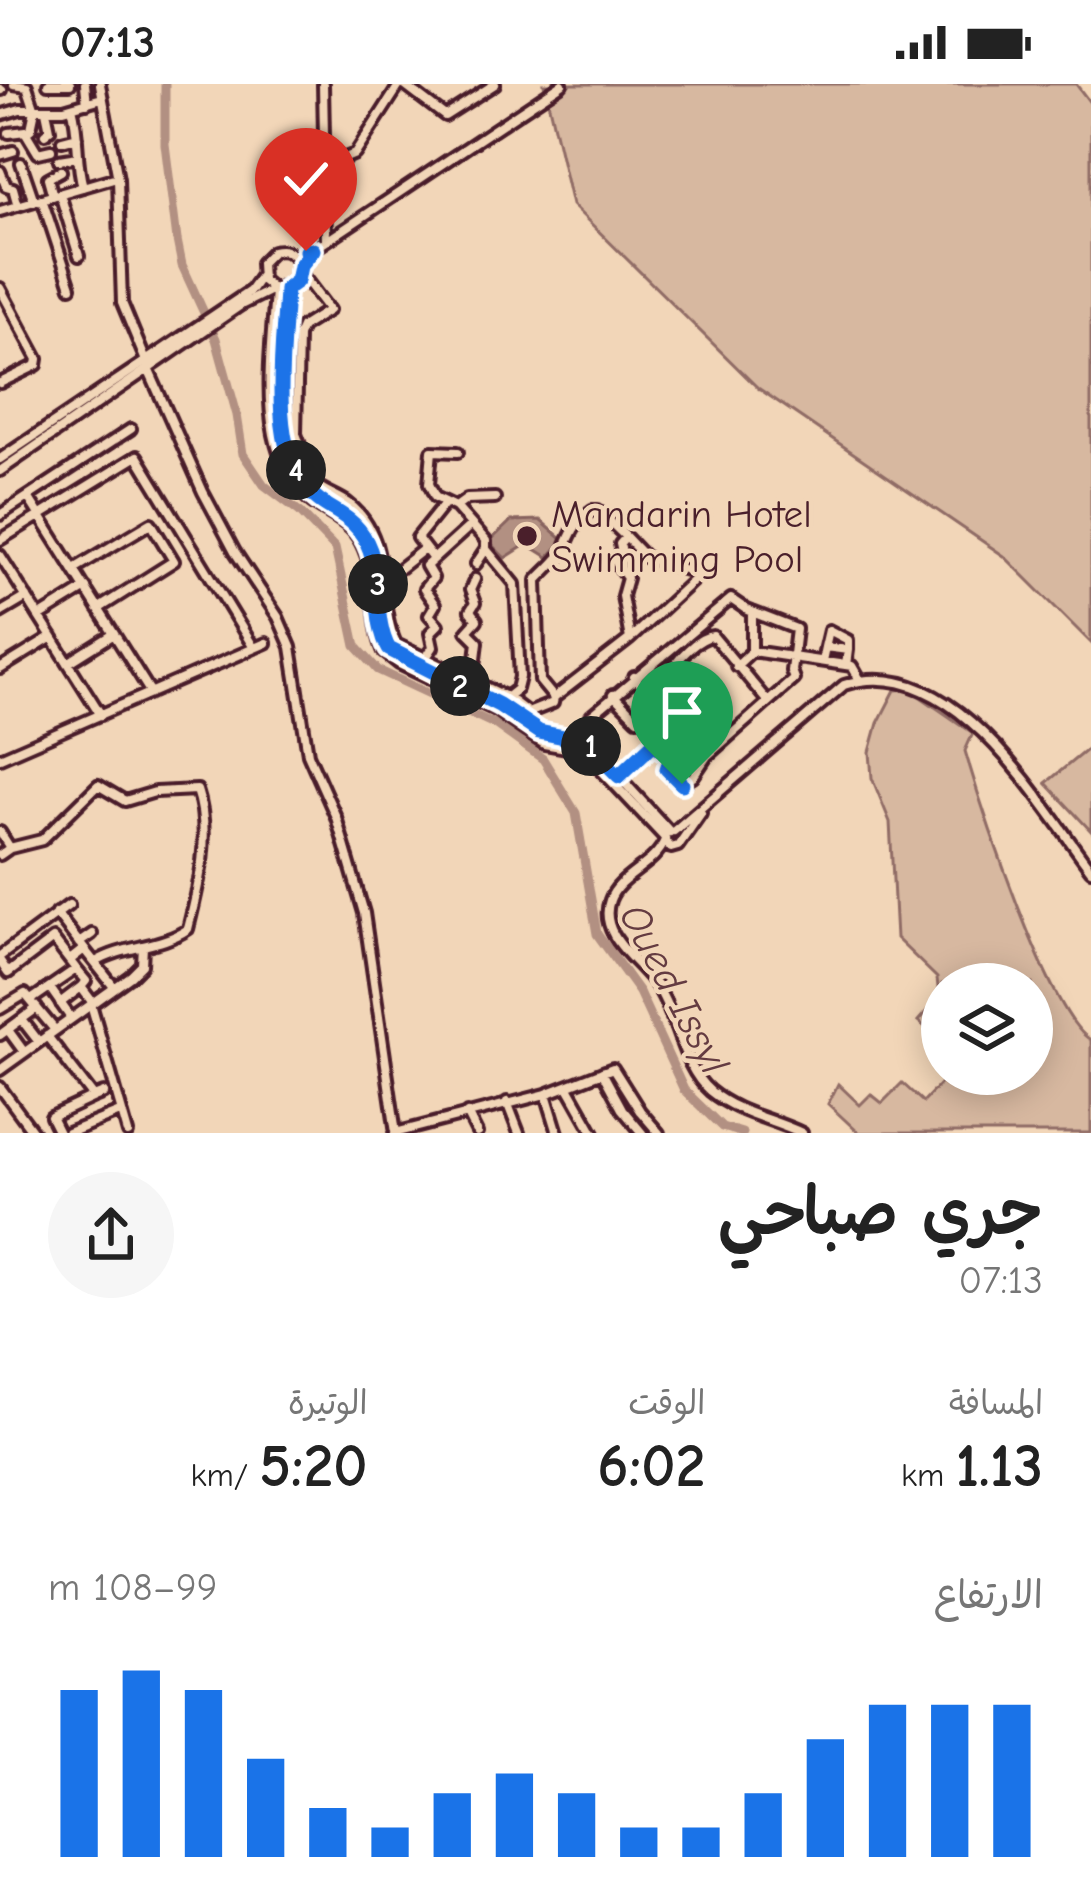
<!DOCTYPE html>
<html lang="ar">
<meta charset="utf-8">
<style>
body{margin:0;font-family:"Comic Neue","Playpen Sans Arabic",sans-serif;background:#f6f6f6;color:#222;direction:rtl;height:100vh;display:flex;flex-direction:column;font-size:45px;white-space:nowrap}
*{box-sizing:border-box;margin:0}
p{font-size:39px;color:#767676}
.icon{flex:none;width:66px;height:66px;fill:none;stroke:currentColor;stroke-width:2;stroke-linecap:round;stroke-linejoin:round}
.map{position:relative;height:1049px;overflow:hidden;direction:ltr}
.panel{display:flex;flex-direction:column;background:#fff;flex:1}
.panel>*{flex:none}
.tools{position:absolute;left:921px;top:879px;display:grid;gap:24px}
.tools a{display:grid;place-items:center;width:132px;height:132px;border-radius:50%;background:#fff;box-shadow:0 6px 30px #0003;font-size:60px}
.pin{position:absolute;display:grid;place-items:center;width:102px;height:102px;color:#fff;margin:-123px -51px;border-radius:50% 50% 50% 0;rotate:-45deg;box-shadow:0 0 12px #0007}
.pin .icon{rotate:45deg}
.km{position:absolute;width:60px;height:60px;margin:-30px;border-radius:50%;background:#222;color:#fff;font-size:33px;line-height:60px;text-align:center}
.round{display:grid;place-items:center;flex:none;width:126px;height:126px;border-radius:63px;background:#f6f6f6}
.headline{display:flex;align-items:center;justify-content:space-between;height:204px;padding:0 48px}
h1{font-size:66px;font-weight:600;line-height:90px}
.metrics{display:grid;grid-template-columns:repeat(3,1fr);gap:18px;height:204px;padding:12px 48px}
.metrics div{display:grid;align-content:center}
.metrics b{font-size:60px;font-weight:600}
.metrics small{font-size:33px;font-weight:400}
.metrics p{font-size:33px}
.chart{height:336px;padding:24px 48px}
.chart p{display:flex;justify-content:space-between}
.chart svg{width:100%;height:216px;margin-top:12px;stroke:#1a73e8;stroke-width:6}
.status{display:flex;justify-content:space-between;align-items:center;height:84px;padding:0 60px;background:#fff;direction:ltr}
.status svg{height:33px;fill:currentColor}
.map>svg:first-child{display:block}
.green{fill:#d7b8a0;stroke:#906c66;stroke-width:3}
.water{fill:#b29082;stroke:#88635f;stroke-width:3}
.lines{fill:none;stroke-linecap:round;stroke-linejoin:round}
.river{stroke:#b29082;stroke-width:9}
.minor-casing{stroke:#4a1f2b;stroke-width:16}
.minor{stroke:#f2d6b8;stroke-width:8}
.route-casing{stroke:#fff;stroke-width:24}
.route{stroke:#1a73e8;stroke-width:15}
.poi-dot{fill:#4a1f2b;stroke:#f2d6b8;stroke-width:4.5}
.labels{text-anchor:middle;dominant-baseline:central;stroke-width:9;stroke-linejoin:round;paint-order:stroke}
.poi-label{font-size:39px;fill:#4a1f2b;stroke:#f2d6b8;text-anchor:start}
.water-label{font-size:42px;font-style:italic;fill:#643b41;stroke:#f2d6b8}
</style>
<div class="status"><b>07:13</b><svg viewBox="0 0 49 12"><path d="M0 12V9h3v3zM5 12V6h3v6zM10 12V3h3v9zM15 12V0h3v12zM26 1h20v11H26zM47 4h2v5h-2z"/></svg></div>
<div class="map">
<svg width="1091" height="1049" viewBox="0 0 1091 1049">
<rect width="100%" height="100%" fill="#f2d6b8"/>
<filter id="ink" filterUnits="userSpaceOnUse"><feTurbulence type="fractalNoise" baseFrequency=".00833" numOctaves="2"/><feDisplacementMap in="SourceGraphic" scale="24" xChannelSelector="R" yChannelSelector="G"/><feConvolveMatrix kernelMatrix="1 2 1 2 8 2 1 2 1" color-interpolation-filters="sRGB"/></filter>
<g filter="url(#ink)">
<!-- green -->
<path class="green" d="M544,0H1076L1091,20V559L1004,472L758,304L572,121Z
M909,605L973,649L965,667C981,721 1049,933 1091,956V1049H859L828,1020L838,1000L860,1021L871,1010L882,1019L902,999L923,1018L949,990H1032V900H942V957L918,937L939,913L937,894L896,854L890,738L872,694L870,668L878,639L895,606Z
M1091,662V747L1046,699Z"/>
<!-- water -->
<path class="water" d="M540,436L563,456L548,473L527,460L505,474L489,458L511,437Z"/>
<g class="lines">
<!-- river -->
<path class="river" d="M165,0V60L177,156L182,181L216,255L237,331L243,370L264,401L300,428L335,464L356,562L378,586L496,641L543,675L576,729L597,850L639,908L684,1006L722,1043L742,1049"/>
<!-- minor casing -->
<g class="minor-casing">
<path id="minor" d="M14,0L27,2L35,26L31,45L26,49L38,69L51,66
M48,0H70
M85,0L87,19
M100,0L118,95L122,219L146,277
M323,0L326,157
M403,0L445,32L495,0
M0,5L2,6
M72,23C80,52 75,76 83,103
M0,31L20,25H64L102,14
M9,49L26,47
M45,50L50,46L46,27
M62,57L77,53
M0,71L13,67
M59,76L78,73
M21,79L34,117
M324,83L355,70L400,0
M0,87L6,102L13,104L18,122
M60,110L79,172
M53,112L48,94L61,87
M42,115L71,203
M0,127L117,93
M301,181L313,166L562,0
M300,188L329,226L302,243L298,252L296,350L315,400C325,408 338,412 348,419C394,454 375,515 396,560L507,613L528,629L553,619L554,614L630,555L622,512L627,494L615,477L622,469L620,460L626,453L598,426H592C576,437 571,449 564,466C559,476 545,487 537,496L540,597L554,614
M0,204L38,275L37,281L0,299
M275,205C272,268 256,352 298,405C316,428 348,432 361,459C379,493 369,534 384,568L399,580L495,626L544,660L583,667L665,754
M286,205C284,260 267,362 307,405C325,425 349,429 363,453
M149,287L203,408L235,468L278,533L291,563L308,670L336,733L364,829L396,1049
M0,375L250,207L260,193
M0,387L241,221L273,205L294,200L300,182C295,169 286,164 273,167L261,179L262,196L273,205
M28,413L151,609
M456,423L435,413L429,400L432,367L458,368
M0,431L131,345
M626,453L645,473L693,488L697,493L630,555
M0,456L137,372L254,564
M486,465L515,500L520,593L517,605L507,613
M0,471L101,631
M433,475L417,454L445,419
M476,480L486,465V457L456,423L467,415L495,414
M74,485L151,439L174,477L98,525
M384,492L391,491L424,465
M752,528V567
M0,529L27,513
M39,533L86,504
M384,555L393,568L499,621L539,648L590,661L670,748
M825,563L829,546L848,556V566
M427,572L433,563L430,549L438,541L429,531L435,521L424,505L433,494L426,482L471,441
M822,577L825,563L848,566L846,581
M68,579L114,550
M736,582L752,567L852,582L860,596
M0,585L52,553
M634,593L652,614
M473,599L478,558L467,547L477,536L470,527L475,519L470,506L475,495
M613,611L637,635L655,620L652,614L675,594
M591,632L731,515L747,526L796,545L791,587L794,595L707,672L693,693L681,699L667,685L671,673L654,659
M726,654L672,589C675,575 699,553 713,552L768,618
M0,674L266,559
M619,692L699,618
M674,747L844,601C951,566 1037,714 1091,786
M0,748L10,764
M665,756C655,782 619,791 610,816C597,851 639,877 656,901C678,933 681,982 710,1007C738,1030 771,1034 802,1049
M665,757L671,764L678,762L701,729
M0,771L10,764L42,756L98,701L125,717L155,708L197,706C212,750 199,801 188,845C160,864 124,861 96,878
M56,829L84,865
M79,859L92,850
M0,872L69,821
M70,876L84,865L114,903
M0,877L8,889L53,855L76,885
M50,904L71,934
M31,916L76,885L86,897L81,903L93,919
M60,919L81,903
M91,920L128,1049
M0,925L25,910L55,946
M22,936L39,958
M8,946L24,968
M0,951L37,924
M47,952L94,1013L104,1009
M0,986L131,892L142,881L143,862
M602,988L622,1025L642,1049
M0,1003L34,1049
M568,1003L594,1049
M546,1010L558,1049
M507,1018L519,1049
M467,1029L477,1049
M59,1049L51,1033L94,1013
M68,1049L120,1028
M395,1049L546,1010L613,984L640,1027L659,1049"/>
</g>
<!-- minor -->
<use href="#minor" class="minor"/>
</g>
</g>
<g class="lines" filter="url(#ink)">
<!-- route casing -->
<g class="route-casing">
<path id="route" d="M306,167L313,166L300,182L297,197L286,205C284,261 268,357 305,403C327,430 356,427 370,466C380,495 374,540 389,565L499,621L539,648L584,657L619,692L654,659L671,673L667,685L682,700"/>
</g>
<!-- route -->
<use href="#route" class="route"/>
</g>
<!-- markers -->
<circle class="poi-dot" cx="527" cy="452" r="12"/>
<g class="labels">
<!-- poi labels -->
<g class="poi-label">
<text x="551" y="430">Mandarin Hotel<tspan x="551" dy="45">Swimming Pool</tspan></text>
</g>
<!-- water labels -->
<g class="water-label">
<text transform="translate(674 905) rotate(62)">Oued Issyl</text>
</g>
</g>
</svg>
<div class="tools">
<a><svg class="icon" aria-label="layers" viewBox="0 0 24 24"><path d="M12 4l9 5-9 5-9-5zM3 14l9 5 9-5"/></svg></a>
</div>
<div class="pin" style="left:682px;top:700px;background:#1e9e55"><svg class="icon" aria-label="arrive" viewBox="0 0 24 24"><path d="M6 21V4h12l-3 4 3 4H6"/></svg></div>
<div class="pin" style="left:306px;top:167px;background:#d93025"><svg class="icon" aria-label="check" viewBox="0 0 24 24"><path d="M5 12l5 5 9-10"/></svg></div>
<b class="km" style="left:591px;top:662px">1</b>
<b class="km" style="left:460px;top:602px">2</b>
<b class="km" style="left:378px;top:500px">3</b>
<b class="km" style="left:296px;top:386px">4</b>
</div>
<section class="panel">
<div class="headline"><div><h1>جري صباحي</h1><p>07:13</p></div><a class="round"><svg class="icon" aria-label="share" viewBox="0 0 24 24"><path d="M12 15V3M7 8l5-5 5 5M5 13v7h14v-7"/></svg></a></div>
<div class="metrics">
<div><p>المسافة</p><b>1.13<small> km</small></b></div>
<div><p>الوقت</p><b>6:02</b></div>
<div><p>الوتيرة</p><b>5:20<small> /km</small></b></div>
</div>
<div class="chart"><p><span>الارتفاع</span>99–108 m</p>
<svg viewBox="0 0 160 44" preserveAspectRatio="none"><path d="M5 44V10M15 44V6M25 44V10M35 44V24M45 44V34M55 44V38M65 44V31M75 44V27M85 44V31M95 44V38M105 44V38M115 44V31M125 44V20M135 44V13M145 44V13M155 44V13"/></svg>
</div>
</section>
